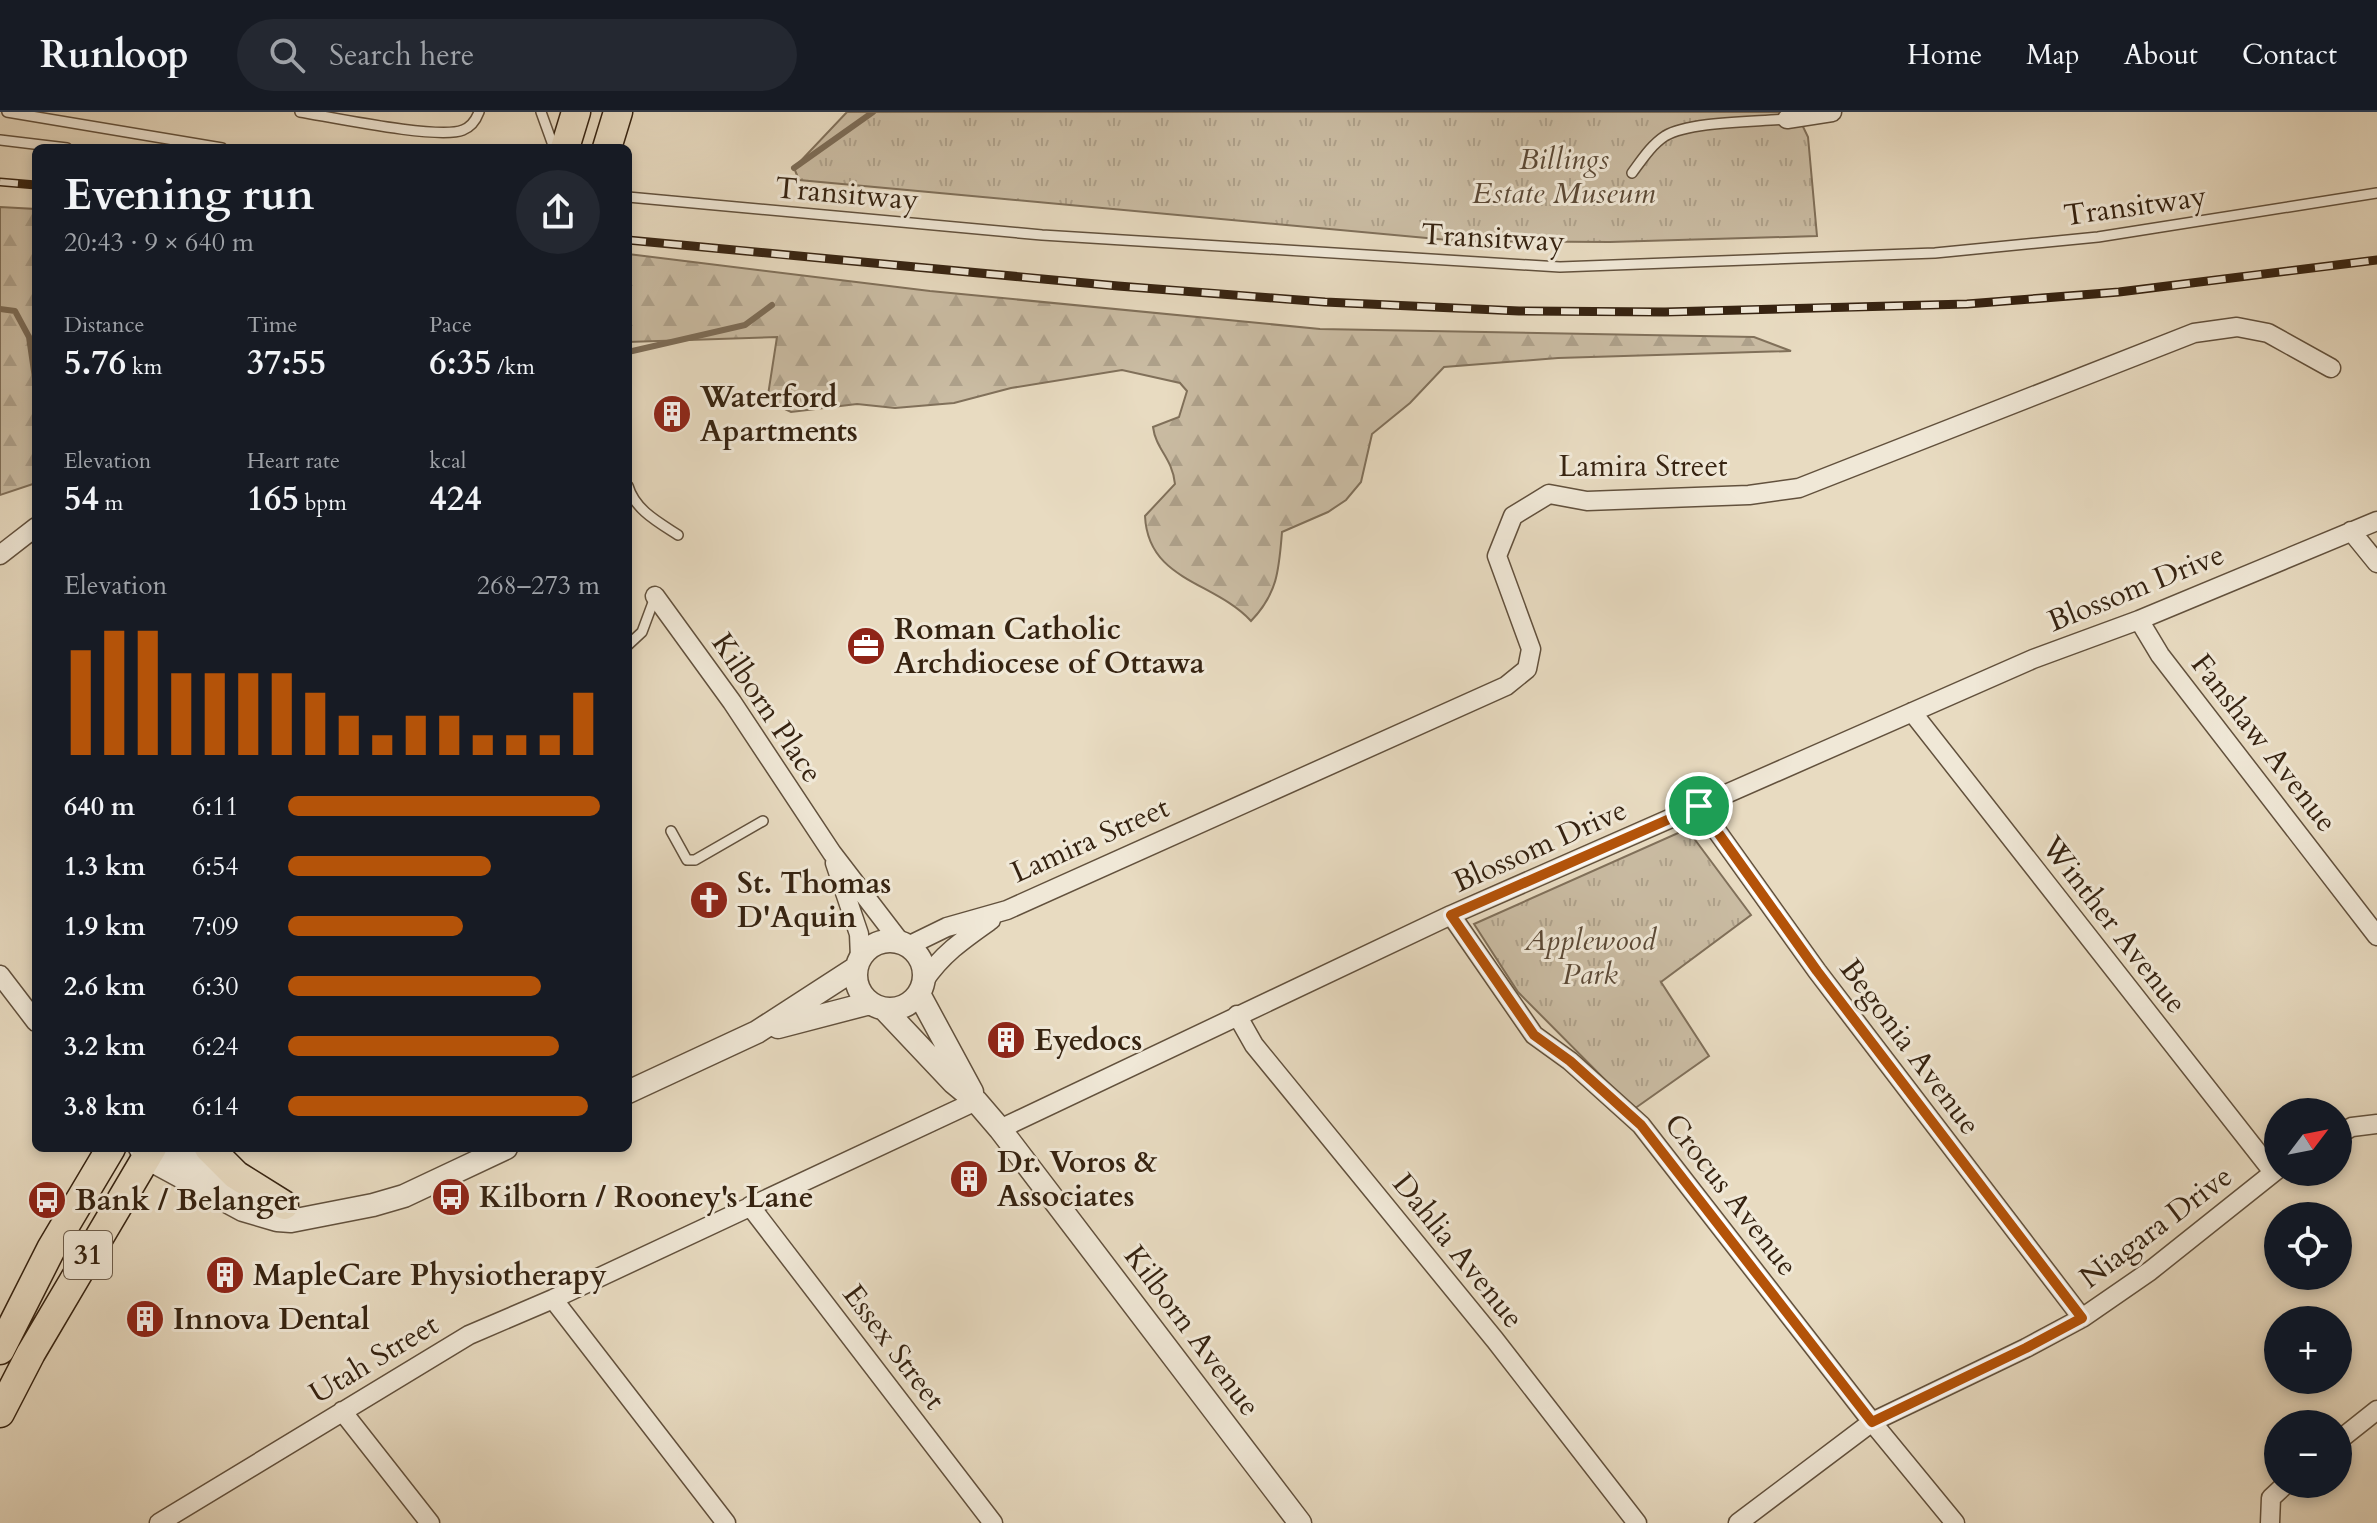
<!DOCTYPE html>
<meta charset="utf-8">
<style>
body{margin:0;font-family:Cardo,serif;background:#242831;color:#f1f3f6;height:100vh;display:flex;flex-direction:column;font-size:30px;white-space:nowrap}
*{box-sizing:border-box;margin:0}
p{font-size:26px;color:#9ea1a6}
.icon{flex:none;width:44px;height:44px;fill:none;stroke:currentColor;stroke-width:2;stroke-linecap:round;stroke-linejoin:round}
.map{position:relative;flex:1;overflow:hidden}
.side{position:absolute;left:32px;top:32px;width:600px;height:1008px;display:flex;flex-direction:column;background:#171b24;border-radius:12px;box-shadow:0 4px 12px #0003}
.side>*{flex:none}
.needle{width:52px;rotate:58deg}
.tools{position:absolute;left:2264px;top:986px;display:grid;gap:16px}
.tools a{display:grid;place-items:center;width:88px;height:88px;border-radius:50%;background:#171b24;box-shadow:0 4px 12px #0003;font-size:40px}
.pin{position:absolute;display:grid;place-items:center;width:68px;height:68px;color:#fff;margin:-34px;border:4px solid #fff;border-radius:50%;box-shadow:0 2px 8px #0007}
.round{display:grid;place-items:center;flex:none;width:84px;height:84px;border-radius:42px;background:#242831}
.headline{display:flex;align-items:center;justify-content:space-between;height:136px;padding:0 32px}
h1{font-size:44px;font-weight:700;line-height:60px}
.metrics{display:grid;grid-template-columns:repeat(3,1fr);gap:12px;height:136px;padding:8px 32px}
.metrics div{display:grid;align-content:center}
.metrics b{font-size:34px;font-weight:700}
.metrics small{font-size:22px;font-weight:400}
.metrics p{font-size:22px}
.chart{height:224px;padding:16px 32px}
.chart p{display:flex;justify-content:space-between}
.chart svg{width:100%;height:144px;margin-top:8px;stroke:#b45309;stroke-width:6}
ul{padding:0 32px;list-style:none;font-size:26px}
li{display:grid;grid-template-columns:128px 96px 1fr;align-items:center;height:60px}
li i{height:20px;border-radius:10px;background:#b45309}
header{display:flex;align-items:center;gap:48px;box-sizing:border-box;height:112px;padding:0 40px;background:#171b24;border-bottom:2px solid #363941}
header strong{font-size:38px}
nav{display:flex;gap:44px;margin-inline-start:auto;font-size:28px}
.search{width:560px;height:72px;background:#242831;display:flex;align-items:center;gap:20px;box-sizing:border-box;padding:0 28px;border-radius:44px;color:#9ea1a6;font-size:30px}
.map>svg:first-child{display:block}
.forest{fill:url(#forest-firs);stroke:#80705a;stroke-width:2}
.park{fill:url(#park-tufts);stroke:#80705a;stroke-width:2}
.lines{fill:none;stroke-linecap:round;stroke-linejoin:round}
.stream{stroke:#7c6c57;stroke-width:6}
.service-casing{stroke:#62513d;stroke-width:12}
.minor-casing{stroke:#62513d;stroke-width:21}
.tertiary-casing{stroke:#62513d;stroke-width:25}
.primary-casing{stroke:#362311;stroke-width:31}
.service{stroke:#f0e8d7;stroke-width:9}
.minor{stroke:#f0e8d7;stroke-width:18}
.tertiary{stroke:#f0e8d7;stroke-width:22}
.primary{stroke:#e8dbc1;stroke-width:28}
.rail-casing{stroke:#362311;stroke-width:9}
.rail{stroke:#f0e8d7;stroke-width:6;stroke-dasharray:18;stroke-linecap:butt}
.route-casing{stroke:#fff;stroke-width:16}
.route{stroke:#b45309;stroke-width:10}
.labels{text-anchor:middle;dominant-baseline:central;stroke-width:6;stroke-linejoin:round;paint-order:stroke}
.shield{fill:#f0e8d7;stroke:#6e5e4c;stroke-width:2}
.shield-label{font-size:28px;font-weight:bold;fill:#362311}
.park-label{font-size:30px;font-style:italic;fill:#5b4936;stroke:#f0e8d7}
.street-label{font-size:30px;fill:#362311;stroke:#f0e8d7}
.poi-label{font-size:30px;font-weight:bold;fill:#362311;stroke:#f0e8d7;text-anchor:start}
</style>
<header>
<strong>Runloop</strong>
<div class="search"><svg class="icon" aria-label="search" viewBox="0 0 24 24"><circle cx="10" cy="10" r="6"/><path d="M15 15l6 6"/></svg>Search here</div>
<nav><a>Home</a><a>Map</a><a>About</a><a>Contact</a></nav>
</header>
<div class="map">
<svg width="2377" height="1411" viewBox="0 0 2377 1411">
<defs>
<pattern id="forest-firs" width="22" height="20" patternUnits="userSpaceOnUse" patternTransform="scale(2)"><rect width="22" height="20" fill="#cabca3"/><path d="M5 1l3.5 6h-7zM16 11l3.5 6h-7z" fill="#aea18b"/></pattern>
<pattern id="park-tufts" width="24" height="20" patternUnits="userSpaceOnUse" patternTransform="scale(2)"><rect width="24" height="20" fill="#cabca3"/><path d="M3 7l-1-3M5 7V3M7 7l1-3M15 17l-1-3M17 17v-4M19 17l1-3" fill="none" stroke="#aea18b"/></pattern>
</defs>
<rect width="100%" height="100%" fill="#e8dbc1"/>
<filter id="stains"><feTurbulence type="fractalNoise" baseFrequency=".0025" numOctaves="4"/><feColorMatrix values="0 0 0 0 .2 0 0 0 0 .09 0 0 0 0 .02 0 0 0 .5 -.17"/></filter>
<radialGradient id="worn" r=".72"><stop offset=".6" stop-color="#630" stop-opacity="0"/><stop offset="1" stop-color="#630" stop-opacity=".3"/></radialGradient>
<!-- forest -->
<path class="forest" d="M0,95L36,97V371L0,383Z
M628,142L930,179L1320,217L1754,225L1791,239L1558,246L1444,255L1410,291L1372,322L1361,370L1346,388L1328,400L1282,420C1279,457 1278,481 1251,509C1214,469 1148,469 1145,404L1175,372C1172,345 1156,338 1153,315L1179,305L1187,279L1180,271L1122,258L1011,276L954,291L895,296L857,292L791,300L772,291L768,283L777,225L628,230Z"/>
<!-- park -->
<path class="park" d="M847,0H1796L1808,25L1817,124L1610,130L1459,129L799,68L794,56Z
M1687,717L1751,803L1661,870L1709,944L1634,997L1518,880L1474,812Z"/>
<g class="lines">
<!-- stream -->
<path class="stream" d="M794,56L873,0
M0,197L15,199L29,225L36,273
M628,240L745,213L772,193"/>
<!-- service casing -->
<g class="service-casing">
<path id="service" d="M7,0L222,36
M300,0C331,5 439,28 463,18C471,15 476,8 479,0
M541,0L554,36
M0,28L67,36
M1632,61C1641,49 1651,33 1665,24C1690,9 1756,10 1787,7
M628,85L1042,123L1560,155L1935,141L2098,125L2377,81
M628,374C635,398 658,410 678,423
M628,533L642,520L655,485
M671,719L687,748H695L763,709"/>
</g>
<!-- minor casing -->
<g class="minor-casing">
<path id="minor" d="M1787,7L1832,0
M2351,419L2377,451
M0,443L36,415
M655,484L732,590L832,741L901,831
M2139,508L2160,543L2377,824
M1912,600L2273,1060
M1699,694L1817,859L2082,1206
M835,751L859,822L860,846
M1451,803L1534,923L1570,949L1641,1013L1872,1310L1955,1411
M908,834L947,815L1007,798L1506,574L1527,557L1531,537L1497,444L1513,404L1549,382L1587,389L1749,383L1799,376L2194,221L2237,215L2268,221L2331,256
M0,863L36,910
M924,869C942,842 964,827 991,808
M1237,903L1254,933L1495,1228L1637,1411
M1000,1017L1451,803L2033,547L2139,508L2377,409
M2338,1022L2352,1015L2377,1012
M750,1094L993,1411
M553,1187L726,1411
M342,1299L430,1411
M2338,1329L2377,1298
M159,1411L469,1223L553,1187L976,989
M1738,1411L1872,1310L2026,1236L2082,1206L2150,1159L2278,1057
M2270,1411L2271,1386L2286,1372"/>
</g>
<!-- tertiary casing -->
<g class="tertiary-casing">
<path id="tertiary" d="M856 863a34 34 0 1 1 68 0a34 34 0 1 1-68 0Z
M919,882L972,980
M885,898L953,970L976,989L1000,1017L1300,1411
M778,915L870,891
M628,980L757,920L856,856
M140,1036L147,1046L243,1098L277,1108L291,1109L373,1093L404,1084L506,1036
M168,1036L217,1066L247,1080"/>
</g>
<!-- primary casing -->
<g class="primary-casing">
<path id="primary" d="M565,36L576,0
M607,36L618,0
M209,1036L236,1063L284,1093
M0,1238L51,1137L111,1036
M0,1301L31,1241L152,1036"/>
</g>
<!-- service -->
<use href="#service" class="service"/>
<!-- minor -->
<use href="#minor" class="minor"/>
<!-- tertiary -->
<use href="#tertiary" class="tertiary"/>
<!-- primary -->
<use href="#primary" class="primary"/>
<!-- rail casing -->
<g class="rail-casing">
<path id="rail" d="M0,70L36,73
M628,128L1118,174L1325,190L1519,199L1665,200L1967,192L2119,180L2377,148"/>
</g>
<!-- rail -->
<use href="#rail" class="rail"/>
</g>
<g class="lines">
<!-- route casing -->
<g class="route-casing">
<path id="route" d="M1699,694L1817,859L2082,1206L2026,1236L1872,1310L1641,1013L1570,949L1534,923L1451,803Z"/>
</g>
<!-- route -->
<use href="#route" class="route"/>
</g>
<!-- icons -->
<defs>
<g id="building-disc" transform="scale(2)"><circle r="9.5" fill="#8f2418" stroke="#f0e8d7"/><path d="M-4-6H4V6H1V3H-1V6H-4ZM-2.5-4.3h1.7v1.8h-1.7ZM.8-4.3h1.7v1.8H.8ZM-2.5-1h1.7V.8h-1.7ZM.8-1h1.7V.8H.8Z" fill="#fff"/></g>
<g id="office-disc" transform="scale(2)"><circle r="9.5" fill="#8f2418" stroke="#f0e8d7"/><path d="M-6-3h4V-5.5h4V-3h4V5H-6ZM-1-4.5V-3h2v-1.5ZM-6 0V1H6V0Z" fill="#fff"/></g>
<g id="church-disc" transform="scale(2)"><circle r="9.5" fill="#8f2418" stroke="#f0e8d7"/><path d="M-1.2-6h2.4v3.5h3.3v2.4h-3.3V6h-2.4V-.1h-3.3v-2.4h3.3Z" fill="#fff"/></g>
<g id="bus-disc" transform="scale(2)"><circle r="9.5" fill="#8f2418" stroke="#f0e8d7"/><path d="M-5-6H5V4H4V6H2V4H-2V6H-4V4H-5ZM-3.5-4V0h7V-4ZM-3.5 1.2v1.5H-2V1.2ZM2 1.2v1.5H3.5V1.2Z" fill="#fff"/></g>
</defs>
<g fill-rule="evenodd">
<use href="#building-disc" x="672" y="302"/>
<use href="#office-disc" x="866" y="534"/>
<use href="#church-disc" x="709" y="788"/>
<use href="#building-disc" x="1006" y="928"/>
<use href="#building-disc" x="969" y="1067"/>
<use href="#bus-disc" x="451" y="1085"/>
<use href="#bus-disc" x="47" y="1088"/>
<use href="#building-disc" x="225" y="1163"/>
<use href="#building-disc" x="145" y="1207"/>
</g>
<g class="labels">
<!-- shield labels -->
<rect class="shield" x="64" y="1119" width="48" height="48" rx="6"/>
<g class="shield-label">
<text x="88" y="1143">31</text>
</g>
<!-- park labels -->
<g class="park-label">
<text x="1564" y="47">Billings<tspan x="1564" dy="34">Estate Museum</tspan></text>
<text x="1590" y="828">Applewood<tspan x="1590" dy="34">Park</tspan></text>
</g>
<!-- street labels -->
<g class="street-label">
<text transform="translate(847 82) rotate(5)">Transitway</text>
<text transform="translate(2135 94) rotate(-8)">Transitway</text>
<text transform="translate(1493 126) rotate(3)">Transitway</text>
<text x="1643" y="354">Lamira Street</text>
<text transform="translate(2136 476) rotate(-22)">Blossom Drive</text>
<text transform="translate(767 596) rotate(56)">Kilborn Place</text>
<text transform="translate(2264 631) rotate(52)">Fanshaw Avenue</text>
<text transform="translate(1090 728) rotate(-24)">Lamira Street</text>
<text transform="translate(1540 734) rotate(-24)">Blossom Drive</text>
<text transform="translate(2114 813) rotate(52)">Winther Avenue</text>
<text transform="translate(1910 935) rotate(53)">Begonia Avenue</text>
<text transform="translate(1731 1083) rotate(52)">Crocus Avenue</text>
<text transform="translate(2156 1115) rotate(-37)">Niagara Drive</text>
<text transform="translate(1458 1139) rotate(51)">Dahlia Avenue</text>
<text transform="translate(1192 1219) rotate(53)">Kilborn Avenue</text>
<text transform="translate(894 1235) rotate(53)">Essex Street</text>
<text transform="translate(374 1247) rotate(-31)">Utah Street</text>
</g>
<!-- poi labels -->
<g class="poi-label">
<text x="700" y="285">Waterford<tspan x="700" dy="34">Apartments</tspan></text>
<text x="894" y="517">Roman Catholic<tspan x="894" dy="34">Archdiocese of Ottawa</tspan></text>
<text x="737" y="771">St. Thomas<tspan x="737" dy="34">D'Aquin</tspan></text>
<text x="1034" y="928">Eyedocs</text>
<text x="997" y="1050">Dr. Voros &amp;<tspan x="997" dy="34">Associates</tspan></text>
<text x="479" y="1085">Kilborn / Rooney's Lane</text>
<text x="75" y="1088">Bank / Belanger</text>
<text x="253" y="1163">MapleCare Physiotherapy</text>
<text x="173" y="1207">Innova Dental</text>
</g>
</g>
<rect width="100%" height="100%" filter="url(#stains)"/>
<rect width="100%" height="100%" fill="url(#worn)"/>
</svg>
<div class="tools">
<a><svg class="needle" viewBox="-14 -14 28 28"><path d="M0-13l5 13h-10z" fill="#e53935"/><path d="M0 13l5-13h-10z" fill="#9ea1a6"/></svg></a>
<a><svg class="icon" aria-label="locate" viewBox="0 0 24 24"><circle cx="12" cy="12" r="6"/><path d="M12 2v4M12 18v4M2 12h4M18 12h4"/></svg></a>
<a>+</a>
<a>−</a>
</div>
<div class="pin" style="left:1699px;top:694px;background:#1e9e55"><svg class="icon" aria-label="arrive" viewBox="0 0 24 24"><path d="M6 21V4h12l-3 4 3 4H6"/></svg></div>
<section class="side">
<div class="headline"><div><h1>Evening run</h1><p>20:43 · 9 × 640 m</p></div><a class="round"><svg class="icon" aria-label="share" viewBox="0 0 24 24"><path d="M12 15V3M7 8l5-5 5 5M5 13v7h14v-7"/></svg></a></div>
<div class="metrics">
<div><p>Distance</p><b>5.76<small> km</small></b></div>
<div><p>Time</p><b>37:55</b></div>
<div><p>Pace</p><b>6:35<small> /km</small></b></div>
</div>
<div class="metrics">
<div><p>Elevation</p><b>54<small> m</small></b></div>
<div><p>Heart rate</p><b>165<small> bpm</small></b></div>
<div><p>kcal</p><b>424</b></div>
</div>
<div class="chart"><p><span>Elevation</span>268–273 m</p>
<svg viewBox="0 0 160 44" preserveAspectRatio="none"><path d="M5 44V12M15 44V6M25 44V6M35 44V19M45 44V19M55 44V19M65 44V19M75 44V25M85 44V32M95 44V38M105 44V32M115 44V32M125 44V38M135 44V38M145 44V38M155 44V25"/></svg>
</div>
<ul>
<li><b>640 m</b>6:11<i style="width:100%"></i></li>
<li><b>1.3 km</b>6:54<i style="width:65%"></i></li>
<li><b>1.9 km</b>7:09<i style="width:56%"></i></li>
<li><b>2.6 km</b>6:30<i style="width:81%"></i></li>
<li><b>3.2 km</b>6:24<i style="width:87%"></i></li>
<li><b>3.8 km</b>6:14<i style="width:96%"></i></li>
</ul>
</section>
</div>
